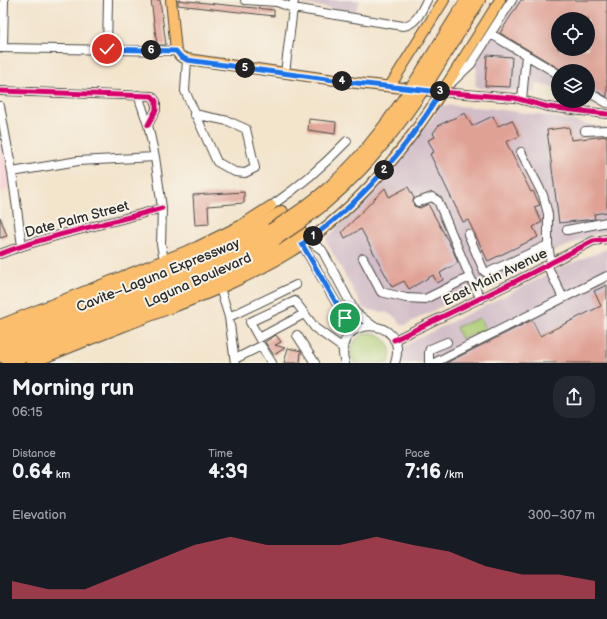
<!DOCTYPE html>
<meta charset="utf-8">
<style>
body{margin:0;font-family:"Balsamiq Sans",sans-serif;background:#242831;color:#f1f3f6;height:100vh;display:flex;flex-direction:column;font-size:15px;white-space:nowrap}
*{box-sizing:border-box;margin:0}
p{font-size:13px;color:#9ea1a6}
.icon{flex:none;width:22px;height:22px;fill:none;stroke:currentColor;stroke-width:2;stroke-linecap:round;stroke-linejoin:round}
.map{position:relative;height:363px;overflow:hidden}
.side{display:flex;flex-direction:column;background:#171b24;flex:1}
.side>*{flex:none}
.controls{position:absolute;left:551px;top:12px;display:grid;gap:8px}
.controls a{display:grid;place-items:center;width:44px;height:44px;border-radius:50%;background:#171b24;box-shadow:0 4px 16px #0002;font-size:20px}
.pin{position:absolute;display:grid;place-items:center;width:34px;height:34px;color:#fff;margin:-17px;border:2px solid #fff;border-radius:50%;box-shadow:0 1px 4px #0007}
.km{position:absolute;width:20px;height:20px;margin:-10px;border-radius:50%;background:#222;color:#fff;font-size:11px;line-height:20px;text-align:center}
.round{display:grid;place-items:center;flex:none;width:42px;height:42px;border-radius:16px;background:#242831}
.headline{display:flex;align-items:center;justify-content:space-between;height:68px;padding:0 12px}
h1{font-size:22px;font-weight:700;line-height:30px}
.stats{display:grid;grid-template-columns:repeat(3,1fr);gap:6px;height:68px;padding:4px 12px}
.stats div{display:grid;align-content:center}
.stats b{font-size:20px;font-weight:700}
.stats small{font-size:11px;font-weight:400}
.stats p{font-size:11px}
.chart{height:112px;padding:8px 12px}
.chart p{display:flex;justify-content:space-between}
.chart svg{width:100%;height:72px;margin-top:4px;fill:#d1495b;opacity:.7}
.map>svg:first-child{display:block}
.built{fill:#f7cfd4}
.industrial{fill:#d2bdc8;fill-rule:evenodd}
.green{fill:#accc73;stroke:#6c7c4f}
.building{fill:#e0a195;fill-rule:evenodd}
.lines{fill:none;stroke-linecap:round;stroke-linejoin:round}
.minor-casing{stroke:#494743;stroke-width:10}
.major-casing{stroke:#494743;stroke-width:12}
.highway-casing{stroke:#494743;stroke-width:14}
.minor{stroke:#fff;stroke-width:8}
.major{stroke:#fabe6d;stroke-width:10}
.highway{stroke:#fabe6d;stroke-width:12}
.highway-bridge-casing{stroke:#494743;stroke-width:14;stroke-linecap:butt}
.highway-bridge{stroke:#fabe6d;stroke-width:12}
.cycleway-casing{stroke:#f7f3e8;stroke-width:8}
.cycleway{stroke:#d6006c;stroke-width:5}
.route-casing{stroke:#fff;stroke-width:8}
.route{stroke:#1a73e8;stroke-width:5}
.labels{text-anchor:middle;dominant-baseline:central;stroke-width:4;stroke-linejoin:round;paint-order:stroke}
.street-label{font-size:14px;fill:#2b2b2b;stroke:#f7f3e8}
</style>
<div class="map">
<svg width="607" height="363" viewBox="0 0 607 363">
<rect width="100%" height="100%" fill="#f7f3e8"/>
<filter id="ink" filterUnits="userSpaceOnUse"><feTurbulence type="fractalNoise" baseFrequency=".025" numOctaves="2"/><feDisplacementMap in="SourceGraphic" scale="8" xChannelSelector="R" yChannelSelector="G"/><feConvolveMatrix kernelMatrix="1 2 1 2 8 2 1 2 1" color-interpolation-filters="sRGB"/></filter>
<filter id="wash" filterUnits="userSpaceOnUse"><feTurbulence type="fractalNoise" baseFrequency=".012" numOctaves="4" result="noise"/><feDisplacementMap in="SourceGraphic" scale="16" xChannelSelector="R" yChannelSelector="G"/><feGaussianBlur stdDeviation="0.9" result="paint"/><feColorMatrix in="noise" values="0 0 0 0 0 0 0 0 0 0 0 0 0 0 0 0 0 1.4 0 .05"/><feComposite in="paint" operator="in"/></filter>
<g filter="url(#wash)">
<rect width="100%" height="100%" fill="#f3e4cc"/>
<!-- built -->
<path class="built" d="M0,138L11,189L0,193Z"/>
<!-- industrial -->
<path class="industrial" d="M303,0H360L355,12L303,4Z
M505,0H607V106L573,102L588,101V71H558V88L536,84L534,93L480,88L475,85L477,68L467,60ZM558,19H588V49H558Z
M442,105L488,108L541,115L607,128V231L591,236L559,249L488,284H483L468,291L465,294L405,325H401L397,319L388,313L364,309L327,243V238L392,170Z
M607,249V363H401L403,348L413,341L567,265Z"/>
<!-- green -->
<path class="green" d="M480,318L485,329L461,339L456,327Z
M366,333C383,331 396,347 388,363H354C347,350 353,338 366,333Z"/>
<g id="blocks">
<!-- building -->
<path class="building" d="M151,0H160L166,45H157Z
M178,0L274,10V16L178,5Z
M521,0H607V97L588,87V71H563L500,33ZM558,19H588V49H558Z
M487,55L512,57L510,87L485,86Z
M465,113L472,126L493,116L498,126L512,120L520,136L506,142L531,192L533,191L540,205L534,207L542,222L533,227L538,237L488,261L468,220L463,222L430,154L434,152L428,140L435,137L433,133L439,125Z
M309,119L336,122L335,134L308,130Z
M569,127L571,140L607,136V212L594,214L595,219L559,223L547,130Z
M408,187L414,198L413,201L414,206L420,208L428,204L453,250L458,263L440,273L443,280L437,283L433,275L409,289L404,281L392,287L361,229L345,238L342,232L385,188L389,197Z
M244,192V203L208,206L209,224L195,225L193,195Z
M0,217L7,236L0,238Z
M607,285V363H446L532,320L540,336L601,306L594,291Z
M276,335L281,342L275,345L285,348L274,355L265,342Z
M288,348L301,351L300,363H284Z"/>
</g>
</g>
<g filter="url(#ink)">
<use href="#blocks" fill-opacity="0" stroke="#494743" stroke-width="1"/>
<g class="lines">
<!-- minor casing -->
<g class="minor-casing">
<path id="minor" d="M245,0L277,2L293,8L403,26C417,24 421,11 427,0
M491,34L558,74
M0,48L176,51
M3,48L4,0
M107,49L108,0
M187,59L185,91L217,162L235,172L245,173L255,168L246,129L228,121L194,114
M285,73L294,0
M451,83L471,64L512,0
M0,91L152,96L156,101V110L148,125
M441,92L515,98L548,107L607,114
M588,92L607,103
M138,95L148,125L155,157L162,208L161,244L164,260
M522,100L526,55
M0,106L12,172L22,246
M585,131L607,130
M521,152L543,195L548,214V245L551,263
M12,172L78,161L155,157
M418,202L432,197L438,201L470,277
M271,206C299,187 324,165 347,141
M567,230L607,222
M468,234L484,271L487,273L548,245
M308,240L322,250L355,312L373,326
M302,244L345,318L348,336
M0,254C52,234 108,224 162,208
M363,258L381,292L406,298L425,299L470,277L481,299
M547,265L563,298
M220,288L229,317L235,363
M304,314L259,338L250,322L295,301L315,328L343,348
M229,317L296,285
M297,335L315,363
M394,340L516,281L593,241L607,239
M235,359L261,346L272,363
M345,363C329,314 411,314 395,363
M429,363V352L430,349L447,342
M434,363L607,276"/>
</g>
<!-- major casing -->
<g class="major-casing">
<path id="major" d="M171,0L176,51L180,56L187,59L356,83L441,92
M390,86L444,0
M0,325L197,247L240,226L271,206
M32,363C74,345 117,329 160,312C211,293 262,272 307,241C393,181 445,87 500,0"/>
</g>
<!-- highway casing -->
<g class="highway-casing">
<path id="highway" d="M420,75L467,0
M429,80L479,0
M0,335L197,258L246,234L282,212
M0,345C89,305 187,281 271,230
M0,356C40,337 82,321 124,306C176,286 228,268 276,239
M8,363L218,280L251,264L302,233"/>
</g>
<!-- minor -->
<use href="#minor" class="minor"/>
<!-- major -->
<use href="#major" class="major"/>
<!-- highway -->
<use href="#highway" class="highway"/>
<!-- highway-bridge casing -->
<g class="highway-bridge-casing">
<path id="highway-bridge" d="M271,230C292,217 312,203 330,187C366,155 394,115 420,75
M276,239C343,196 386,146 429,80"/>
</g>
<!-- highway-bridge -->
<use href="#highway-bridge" class="highway-bridge"/>
<!-- cycleway casing -->
<g class="cycleway-casing">
<path id="cycleway" d="M0,91L152,96L156,101V110L148,125
M441,92L515,98L548,107L607,114
M0,254C52,234 108,224 162,208
M394,340L516,281L593,241L607,239"/>
</g>
<!-- cycleway -->
<use href="#cycleway" class="cycleway"/>
</g>
</g>
<g class="lines" filter="url(#ink)">
<!-- route casing -->
<g class="route-casing">
<path id="route" d="M107,49L176,51L180,56L187,60L356,83L441,92C407,148 358,207 302,244L345,318"/>
</g>
<!-- route -->
<use href="#route" class="route"/>
</g>
<g class="labels">
<!-- street labels -->
<g class="street-label">
<text transform="translate(77 219) rotate(-15)">Date Palm Street</text>
<text transform="translate(158 275) rotate(-22)">Cavite–Laguna Expressway</text>
<text transform="translate(495 277) rotate(-26)">East Main Avenue</text>
<text transform="translate(198 280) rotate(-24)">Laguna Boulevard</text>
</g>
</g>
</svg>
<div class="controls">
<a><svg class="icon" aria-label="locate" viewBox="0 0 24 24"><circle cx="12" cy="12" r="6"/><path d="M12 2v4M12 18v4M2 12h4M18 12h4"/></svg></a>
<a><svg class="icon" aria-label="layers" viewBox="0 0 24 24"><path d="M12 4l9 5-9 5-9-5zM3 14l9 5 9-5"/></svg></a>
</div>
<div class="pin" style="left:345px;top:318px;background:#1e9e55"><svg class="icon" aria-label="arrive" viewBox="0 0 24 24"><path d="M6 21V4h12l-3 4 3 4H6"/></svg></div>
<div class="pin" style="left:107px;top:49px;background:#d93025"><svg class="icon" aria-label="check" viewBox="0 0 24 24"><path d="M5 12l5 5 9-10"/></svg></div>
<b class="km" style="left:313px;top:236px">1</b>
<b class="km" style="left:384px;top:170px">2</b>
<b class="km" style="left:440px;top:91px">3</b>
<b class="km" style="left:342px;top:81px">4</b>
<b class="km" style="left:245px;top:68px">5</b>
<b class="km" style="left:151px;top:50px">6</b>
</div>
<section class="side">
<div class="headline"><div><h1>Morning run</h1><p>06:15</p></div><a class="round"><svg class="icon" aria-label="share" viewBox="0 0 24 24"><path d="M12 15V3M7 8l5-5 5 5M5 13v7h14v-7"/></svg></a></div>
<div class="stats">
<div><p>Distance</p><b>0.64<small> km</small></b></div>
<div><p>Time</p><b>4:39</b></div>
<div><p>Pace</p><b>7:16<small> /km</small></b></div>
</div>
<div class="chart"><p><span>Elevation</span>300–307 m</p>
<svg viewBox="0 0 160 44" preserveAspectRatio="none"><path d="M0 44V33L10 38L20 38L30 29L40 20L50 11L60 6L70 11L80 11L90 11L100 6L110 11L120 15L130 24L140 29L150 29L160 33V44z"/></svg>
</div>
</section>
